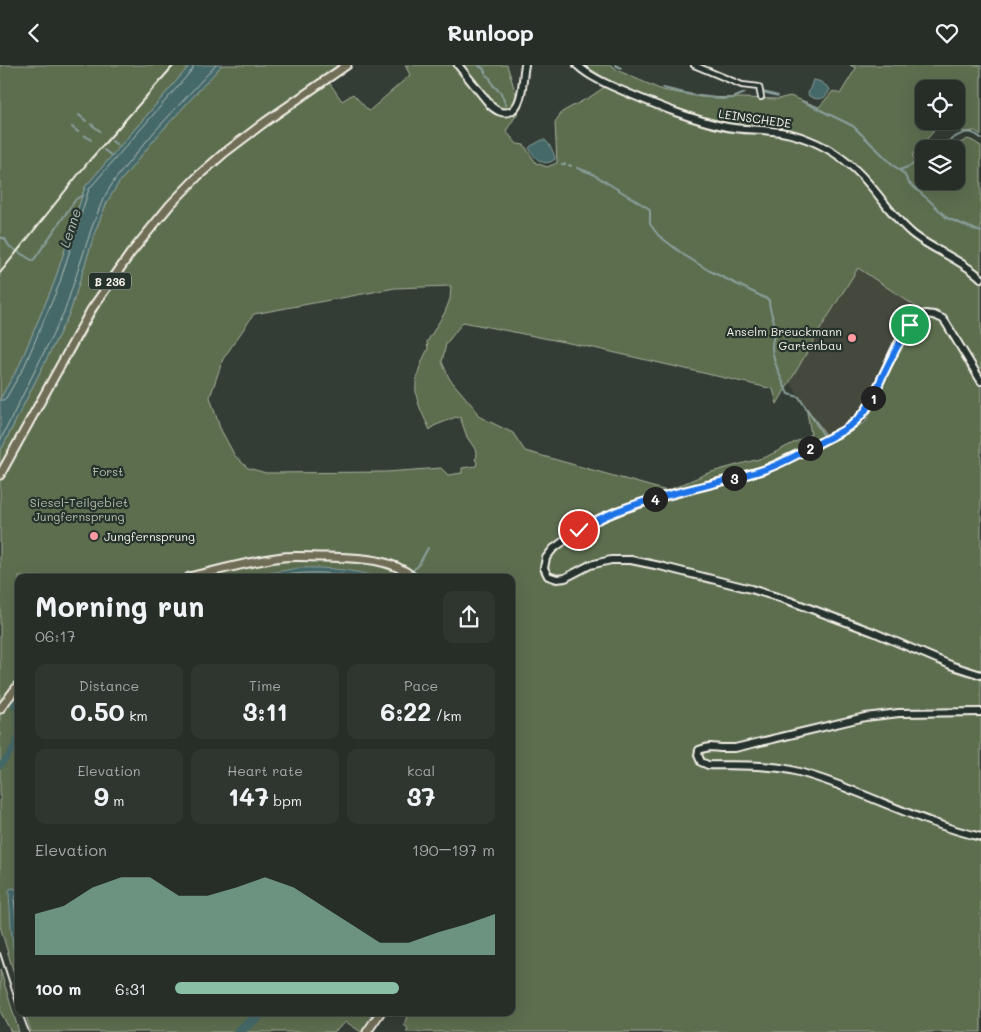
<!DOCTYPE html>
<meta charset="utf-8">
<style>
body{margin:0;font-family:Mali,sans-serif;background:#2f3630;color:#f1f3f6;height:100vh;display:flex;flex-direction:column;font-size:19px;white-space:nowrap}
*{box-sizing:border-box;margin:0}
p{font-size:16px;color:#a4a8a8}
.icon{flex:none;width:28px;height:28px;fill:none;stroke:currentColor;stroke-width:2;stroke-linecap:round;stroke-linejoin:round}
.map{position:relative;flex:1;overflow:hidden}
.details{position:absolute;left:15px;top:509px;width:500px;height:442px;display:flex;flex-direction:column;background:#272e28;border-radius:10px;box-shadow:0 5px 20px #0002,0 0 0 1px #434a45}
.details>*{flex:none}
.controls{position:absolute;left:915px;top:15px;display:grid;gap:10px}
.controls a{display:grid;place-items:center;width:50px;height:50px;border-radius:10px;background:#272e28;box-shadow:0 5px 20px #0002,0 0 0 1px #434a45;font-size:25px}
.pin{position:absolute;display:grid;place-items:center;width:42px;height:42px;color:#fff;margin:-21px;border:2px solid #fff;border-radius:50%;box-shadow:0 1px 5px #0007}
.km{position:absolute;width:25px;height:25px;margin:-12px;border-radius:50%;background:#222;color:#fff;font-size:14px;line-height:25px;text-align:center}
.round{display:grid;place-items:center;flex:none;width:52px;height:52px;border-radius:10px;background:#2f3630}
.summary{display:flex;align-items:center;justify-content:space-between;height:85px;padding:0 20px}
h1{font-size:28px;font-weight:800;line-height:38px}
.metrics{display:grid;grid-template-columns:repeat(3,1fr);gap:8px;height:85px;padding:5px 20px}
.metrics div{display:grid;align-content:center;border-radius:10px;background:#2f3630;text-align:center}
.metrics b{font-size:25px;font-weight:800}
.metrics small{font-size:14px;font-weight:400}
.metrics p{font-size:14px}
.chart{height:140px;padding:10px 20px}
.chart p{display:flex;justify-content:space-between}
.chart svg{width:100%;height:90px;margin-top:5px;fill:#8abfa5;opacity:.7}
ul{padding:0 20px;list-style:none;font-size:16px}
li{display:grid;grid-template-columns:80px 60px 1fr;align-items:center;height:38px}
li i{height:12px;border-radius:6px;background:#8abfa5}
header{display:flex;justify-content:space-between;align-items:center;height:65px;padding:0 20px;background:#272e28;font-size:22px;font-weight:800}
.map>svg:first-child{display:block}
.built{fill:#44483e}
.green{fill:#5d6e50;stroke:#a8b09c;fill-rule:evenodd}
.water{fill:#446969;stroke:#8a9f9c}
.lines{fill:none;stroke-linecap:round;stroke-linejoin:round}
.shore{stroke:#aebbb5;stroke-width:1}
.stream{stroke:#8a9f9c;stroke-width:2}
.canal{stroke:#446969;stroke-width:5.5}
.river{stroke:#446969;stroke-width:10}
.street-casing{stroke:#f4f1e8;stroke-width:8}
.secondary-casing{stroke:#f4f1e8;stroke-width:10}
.primary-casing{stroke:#f4f1e8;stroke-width:11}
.street{stroke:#26332d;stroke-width:4.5}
.secondary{stroke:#26332d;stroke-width:6}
.primary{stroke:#716e59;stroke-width:7}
.rail{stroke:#f4f1e8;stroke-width:2}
.route-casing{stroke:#fff;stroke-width:10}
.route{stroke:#1a73e8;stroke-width:6}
.poi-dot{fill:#ff9aa2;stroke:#26332d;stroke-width:2}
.labels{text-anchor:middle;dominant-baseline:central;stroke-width:4.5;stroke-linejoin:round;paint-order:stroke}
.shield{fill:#26332d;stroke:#b6b8b0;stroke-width:1}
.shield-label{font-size:11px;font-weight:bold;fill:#f4f1e8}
.street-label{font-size:12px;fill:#f4f1e8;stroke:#26332d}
.poi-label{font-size:12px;fill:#f4f1e8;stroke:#26332d;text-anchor:end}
.park-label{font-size:12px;fill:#b8bdab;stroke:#26332d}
.water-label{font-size:14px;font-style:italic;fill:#aebbb5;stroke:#26332d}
</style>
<header><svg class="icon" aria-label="back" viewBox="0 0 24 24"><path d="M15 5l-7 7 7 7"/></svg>Runloop<svg class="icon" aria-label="heart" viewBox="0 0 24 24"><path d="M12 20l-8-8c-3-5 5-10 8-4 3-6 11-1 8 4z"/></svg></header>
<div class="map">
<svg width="981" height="967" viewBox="0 0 981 967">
<rect width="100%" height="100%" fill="#343d35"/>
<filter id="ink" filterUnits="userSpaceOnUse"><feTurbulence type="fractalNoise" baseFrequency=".02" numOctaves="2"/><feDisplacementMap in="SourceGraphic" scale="10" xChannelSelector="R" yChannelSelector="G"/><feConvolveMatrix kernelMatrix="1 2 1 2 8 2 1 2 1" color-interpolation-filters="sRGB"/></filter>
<g filter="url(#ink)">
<!-- built -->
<path class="built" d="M858,203L921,245L915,248L906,258L894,277L859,349L827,371L806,342L790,317L824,258Z"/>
<!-- green -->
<path class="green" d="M0,0H190L85,122L54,218L19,301L0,334Z
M222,0H343L221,87L128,187L103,221L76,263L54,306L62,309L110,222L132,192L172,143L201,112L225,92L329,17L342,36L353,29L369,46L410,10L405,0H453L482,36L499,49L513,50L519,46L506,66L517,79L524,80L536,98L547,102L557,98L555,57L562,47L571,42L590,32L606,21C647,40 694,63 739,67L685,50L610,16L584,0H611L619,6L662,25L701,32L778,34L790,31L819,42L833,26L840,29L856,3L850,0H981V70L975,66L965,67L941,58L912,91L921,99L924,98V116H956V84H948L968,74L973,76L981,81V212L972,209L981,218V312L953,261L945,252L937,246L921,245L858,203L824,258L777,339L773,324L594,283L463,257L446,279L442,297L449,313L476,345L478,351L513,368L525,386L667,426L708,408L766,392L811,369L806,342L827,371L764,401L667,426L592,454L575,464L551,482L543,493L540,502L542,509L548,514L552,516L562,517L587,504L601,499L620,497L633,498L753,527L807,548V542L812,540L749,520L645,493C620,489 605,491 582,500C574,503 563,513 554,509C549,506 547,501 549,496C552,486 586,463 596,458C607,453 621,450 632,446C676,432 720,421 764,408L765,406L808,387L864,358L866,356L899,282L911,262L918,255L925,253L939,256L948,264L981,322V967H406L408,963L404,960L408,948H511V512H19V926L0,861V387L70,247L96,164L107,137L118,119L159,69ZM924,24H956V56H924ZM451,221L450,234L445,247L427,277L428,284C425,289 423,294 421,299C410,327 418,339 430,365L434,361L456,352L458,353L460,352L467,372L475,384L477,392L475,394L477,398L476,401L462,403V408L448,410L441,403L386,407L266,408L248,403L235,391L220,363L210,332L223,294L254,249L395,223ZM867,648V655L758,680V675L847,652Z
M463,0H507L516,29L517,38L513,43H501L486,33Z
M0,904L19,967H11L0,946Z
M25,948H375L361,967L346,957L334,967H31Z"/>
<!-- water -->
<path class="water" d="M190,0H222L159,69L118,119L107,137L96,164L70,247L0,387V334L19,301L54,218L85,122Z
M813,15C820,15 825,20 830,24C826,35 818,36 809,31L808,29Z
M542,75H545C550,80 554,87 555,94C544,103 535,94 529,83L531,81Z
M299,503C325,502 353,505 378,512H246Z
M13,823L16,824L19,831V920L16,911L11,861L9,827L10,824Z"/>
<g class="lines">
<!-- shore -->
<path class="shore" d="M0,335H3L6,333L24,302L59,220L89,124L192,5L194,0
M0,376L65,245L92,162L103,134L114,116L129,97L155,66L216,0
M271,512C300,507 326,506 355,512
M19,831H16L14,833L19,888"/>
<!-- stream -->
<path class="stream" d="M479,0L480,2L483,3L487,11L490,13L493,20L501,28L506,40
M615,0L621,3
M663,23L693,30L722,34L733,33L745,28
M763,27L778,31
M802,36L853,61L892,99L904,109L909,118L931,137L947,153L981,167
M79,50L86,56
M91,59L100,66
M72,62L78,67
M84,70L91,75
M112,76L120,82
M947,77C959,70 968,62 981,73
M104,85L112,91
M562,99H565
M569,100L571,101
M577,103L591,108L648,143L650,146V159L658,170L684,190L708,205L769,235C769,246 773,251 775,261C776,268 772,274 772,281C772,295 782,316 788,329L799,332L824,371
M900,105L910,101L924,92
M0,172L5,174L9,181L33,196L76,134L83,130
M412,506L418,501L428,483"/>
<!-- canal -->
<path class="canal" d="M16,639L19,664
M0,701C8,691 17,680 19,667"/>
<!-- river -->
<path class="river" d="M16,640L19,639
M238,967L262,948"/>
<!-- street casing -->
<g class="street-casing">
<path id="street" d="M694,0L742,20L759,22L761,32"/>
</g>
<!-- secondary casing -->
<g class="secondary-casing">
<path id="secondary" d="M458,0L491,41C496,45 501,49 509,47C524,42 522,13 525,0
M577,0C592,14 612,21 630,29C661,42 693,55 727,62C742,65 757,64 772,66C785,67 797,70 809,75C832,84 853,100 869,119C884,136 896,156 914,170C935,186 962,195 981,213
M981,316L946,258L943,254L934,250L925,249L918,252L914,255L897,280L867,344L859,353L848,363L806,385L764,405L648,436L621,445L594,456L579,465L553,484L546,493L544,503L548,511L557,514L565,513L590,500L611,495H631L660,501L751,524L790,536L873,567L953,601L981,610
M981,647L899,648L865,652L735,683H721L710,682L705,683L699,685L698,690L701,697L708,700C735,701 764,699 791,705C856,721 915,757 981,772"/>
</g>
<!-- primary casing -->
<g class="primary-casing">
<path id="primary" d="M0,410L91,245L130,189L170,140L199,110L223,89L265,57L347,0
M189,512C220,505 251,496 283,492C296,491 311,492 325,492C354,493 390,492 413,512
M0,644L19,619
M367,967L380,948"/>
</g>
<!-- street -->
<use href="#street" class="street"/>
<!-- secondary -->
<use href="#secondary" class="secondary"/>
<!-- primary -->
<use href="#primary" class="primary"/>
<!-- rail -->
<path class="rail" d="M0,208L89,96L174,0
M0,888L19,947
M22,948L29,967"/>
</g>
</g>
<g class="lines" filter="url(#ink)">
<!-- route casing -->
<g class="route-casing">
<path id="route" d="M579,465C634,431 702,425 763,405C782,399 800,388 817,379C832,371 848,365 859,353C871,341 876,325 883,310C891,293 900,276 910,260"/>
</g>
<!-- route -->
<use href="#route" class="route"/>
</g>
<!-- markers -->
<g class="poi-dot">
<circle cx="852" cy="273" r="5"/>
<circle cx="94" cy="471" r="5"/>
</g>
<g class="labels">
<!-- shield labels -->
<rect class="shield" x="89" y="207.5" width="42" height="17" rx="4"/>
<g class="shield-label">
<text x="110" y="216">B 236</text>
</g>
<!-- street labels -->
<g class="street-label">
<text transform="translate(755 53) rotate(8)">LEINSCHEDE</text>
</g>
<!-- poi labels -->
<g class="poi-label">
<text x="842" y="266">Anselm Breuckmann<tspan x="842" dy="14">Gartenbau</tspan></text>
<text x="104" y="471" text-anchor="start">Jungfernsprung</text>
</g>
<!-- park labels -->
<g class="park-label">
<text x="108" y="406">Forst</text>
<text x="79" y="437">Siesel-Teilgebiet<tspan x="79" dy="14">Jungfernsprung</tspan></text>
</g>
<!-- water labels -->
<g class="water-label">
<text transform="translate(70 163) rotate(-72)">Lenne</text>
</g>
</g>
</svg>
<div class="controls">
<a><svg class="icon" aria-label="locate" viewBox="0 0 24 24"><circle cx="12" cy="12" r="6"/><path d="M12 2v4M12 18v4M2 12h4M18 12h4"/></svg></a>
<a><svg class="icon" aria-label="layers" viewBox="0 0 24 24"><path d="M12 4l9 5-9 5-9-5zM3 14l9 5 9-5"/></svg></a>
</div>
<div class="pin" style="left:910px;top:260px;background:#1e9e55"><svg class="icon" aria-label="arrive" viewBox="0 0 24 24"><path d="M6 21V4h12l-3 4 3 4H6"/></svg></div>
<div class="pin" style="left:579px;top:465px;background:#d93025"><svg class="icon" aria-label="check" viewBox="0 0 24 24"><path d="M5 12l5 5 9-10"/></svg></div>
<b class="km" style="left:873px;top:333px">1</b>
<b class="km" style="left:810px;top:383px">2</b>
<b class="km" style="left:734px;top:413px">3</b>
<b class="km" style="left:655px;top:434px">4</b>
<section class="details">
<div class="summary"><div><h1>Morning run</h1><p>06:17</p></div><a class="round"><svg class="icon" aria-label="share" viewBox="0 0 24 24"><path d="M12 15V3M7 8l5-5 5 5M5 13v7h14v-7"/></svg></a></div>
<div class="metrics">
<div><p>Distance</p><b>0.50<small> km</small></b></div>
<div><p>Time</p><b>3:11</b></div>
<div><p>Pace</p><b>6:22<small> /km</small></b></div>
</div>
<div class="metrics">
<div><p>Elevation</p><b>9<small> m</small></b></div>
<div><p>Heart rate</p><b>147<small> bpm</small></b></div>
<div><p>kcal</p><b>37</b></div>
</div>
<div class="chart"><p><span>Elevation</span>190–197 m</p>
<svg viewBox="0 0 160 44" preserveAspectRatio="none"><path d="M0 44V24L10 20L20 11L30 6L40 6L50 15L60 15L70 11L80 6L90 11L100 20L110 29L120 38L130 38L140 33L150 29L160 24V44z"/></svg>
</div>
<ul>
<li><b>100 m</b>6:31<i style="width:70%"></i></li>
</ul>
</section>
</div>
